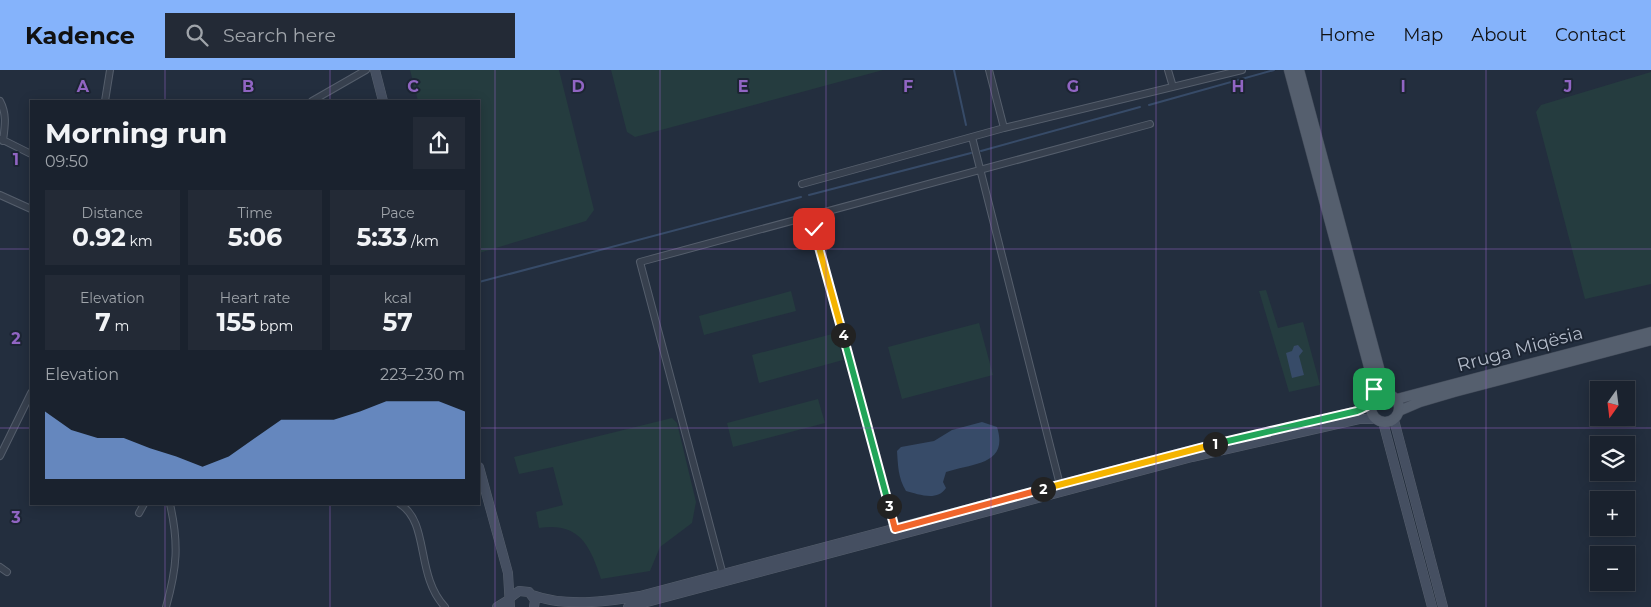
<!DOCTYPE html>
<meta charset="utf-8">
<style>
body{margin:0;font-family:Montserrat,sans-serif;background:#232a36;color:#f1f3f6;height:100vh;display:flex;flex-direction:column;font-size:19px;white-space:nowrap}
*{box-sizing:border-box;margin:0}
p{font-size:16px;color:#9fa4aa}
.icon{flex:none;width:28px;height:28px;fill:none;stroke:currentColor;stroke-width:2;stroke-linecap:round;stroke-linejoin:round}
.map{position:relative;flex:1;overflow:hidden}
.details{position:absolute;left:30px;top:30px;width:450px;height:405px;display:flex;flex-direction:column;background:#1a222e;border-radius:0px;box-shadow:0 2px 12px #0003,0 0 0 1px #383f4a}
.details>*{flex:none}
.needle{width:32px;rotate:194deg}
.fabs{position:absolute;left:1590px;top:311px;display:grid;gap:10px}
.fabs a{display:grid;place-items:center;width:45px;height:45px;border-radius:0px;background:#1a222e;box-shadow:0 2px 12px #0003,0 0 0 1px #383f4a;font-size:25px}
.pin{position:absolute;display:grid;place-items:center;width:42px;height:42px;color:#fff;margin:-21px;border-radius:10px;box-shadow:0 2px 8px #0006}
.km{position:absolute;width:25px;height:25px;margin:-12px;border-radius:50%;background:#222;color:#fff;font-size:14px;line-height:25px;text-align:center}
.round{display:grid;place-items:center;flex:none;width:52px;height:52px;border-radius:0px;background:#232a36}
.headline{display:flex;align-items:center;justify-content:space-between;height:85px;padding:0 15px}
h1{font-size:28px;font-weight:700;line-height:38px}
.metrics{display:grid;grid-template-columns:repeat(3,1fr);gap:8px;height:85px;padding:5px 15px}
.metrics div{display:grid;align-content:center;border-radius:0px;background:#232a36;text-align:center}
.metrics b{font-size:25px;font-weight:700}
.metrics small{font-size:14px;font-weight:400}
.metrics p{font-size:14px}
.chart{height:140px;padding:10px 15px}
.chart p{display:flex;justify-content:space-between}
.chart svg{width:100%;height:90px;margin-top:5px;fill:#85b3fb;opacity:.7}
header{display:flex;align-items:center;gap:30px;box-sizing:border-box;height:70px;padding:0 25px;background:#85b3fb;color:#111}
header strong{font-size:24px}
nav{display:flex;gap:28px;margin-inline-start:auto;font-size:18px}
.search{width:350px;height:45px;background:#232a36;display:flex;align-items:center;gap:12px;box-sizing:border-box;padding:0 18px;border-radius:0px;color:#9fa4aa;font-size:19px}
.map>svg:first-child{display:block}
.green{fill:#253c3f}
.water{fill:#374b68}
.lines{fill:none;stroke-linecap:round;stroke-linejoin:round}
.stream{stroke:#374b68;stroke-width:2}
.street-casing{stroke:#555e6c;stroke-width:8}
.secondary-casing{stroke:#555e6c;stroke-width:10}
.primary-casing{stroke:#404957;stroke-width:11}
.street{stroke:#37404e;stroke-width:6}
.secondary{stroke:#454f61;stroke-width:9}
.primary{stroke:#555f6e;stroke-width:10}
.split-1-casing{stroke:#fff;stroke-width:10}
.split-2-casing{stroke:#fff;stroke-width:10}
.split-3-casing{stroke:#fff;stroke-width:10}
.split-4-casing{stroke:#fff;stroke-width:10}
.split-5-casing{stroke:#fff;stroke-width:10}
.split-1{stroke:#22a559;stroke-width:6}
.split-2{stroke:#f5b400;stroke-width:6}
.split-3{stroke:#f0652b;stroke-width:6}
.split-4{stroke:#22a559;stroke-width:6}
.split-5{stroke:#f5b400;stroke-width:6}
.grid{fill:none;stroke:#9165c3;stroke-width:1;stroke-opacity:0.55}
.labels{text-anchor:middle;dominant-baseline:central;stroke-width:4;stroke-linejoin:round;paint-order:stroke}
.street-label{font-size:18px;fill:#b3bbc9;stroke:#1c2533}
.grid-label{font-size:16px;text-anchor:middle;font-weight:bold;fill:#9165c3;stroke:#1c2533;stroke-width:4;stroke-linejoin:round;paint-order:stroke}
</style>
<header>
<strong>Kadence</strong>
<div class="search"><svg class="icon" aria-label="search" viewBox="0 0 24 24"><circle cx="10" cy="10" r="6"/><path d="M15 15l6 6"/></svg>Search here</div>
<nav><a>Home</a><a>Map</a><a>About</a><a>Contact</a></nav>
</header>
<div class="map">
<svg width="1651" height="537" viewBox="0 0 1651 537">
<rect width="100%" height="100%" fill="#232e3e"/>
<!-- green -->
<path class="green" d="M410,0H559L594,140L586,151L479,183V31H418Z
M611,0H883L635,67L627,62Z
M1651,2V214L1585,229L1536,42L1541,35Z
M1266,220L1278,258L1303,252L1320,315L1289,322L1259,221Z
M791,221L796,241L704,265L699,246Z
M979,253L993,305L902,329L888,277Z
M836,263L843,290L759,313L752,285Z
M818,329L825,353L733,377L727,353Z
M672,348L677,353L696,432L692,453L660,477L650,501L601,509C590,475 579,452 539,458L536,442L563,435L553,397L519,404L514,387Z"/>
<!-- water -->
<path class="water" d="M1298,275L1303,281L1299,286L1304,305L1292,308L1286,283L1292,281L1294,276Z
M982,352L997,357C1009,395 973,393 946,402L943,412L946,418C937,432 918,424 906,421C898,408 898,395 897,381L901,377L934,371L952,360Z"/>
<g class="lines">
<!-- stream -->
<path class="stream" d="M954,0L966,55
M1149,35L1274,0
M981,81L1140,37
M809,125L971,83
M479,212L801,127"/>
<!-- street casing -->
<g class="street-casing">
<path id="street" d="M989,0L1004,58
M1168,0L1173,17
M0,31C7,44 5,56 3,71
M105,31L110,0
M312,31L366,0
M972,67L1060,415
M1,69L31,84
M802,114L1004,58L1242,0
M0,125L31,139
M811,146L895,459
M0,386L31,323
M400,434C430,453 415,505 445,537
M139,443L144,434
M0,497L7,502
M723,505L640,192L1150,54
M166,537C177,498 179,474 170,434"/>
</g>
<!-- secondary casing -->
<g class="secondary-casing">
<path id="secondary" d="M375,0L383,31
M1394,350L1443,537
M1383,352L1432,537
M479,397L508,503L510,537
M532,525C565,537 606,532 640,526L1188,381L1357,341L1371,335
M511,527L519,521L529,522L535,530L534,537
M497,537L510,529
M628,537L1192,387L1359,349H1376"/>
</g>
<!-- primary casing -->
<g class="primary-casing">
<path id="primary" d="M1289,0L1373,312L1375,328
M1299,0L1382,309L1389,324
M1371 338a14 14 0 1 1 28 0a14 14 0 1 1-28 0Z
M1397,329L1651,262
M1399,341L1420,332L1454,322L1651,270"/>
</g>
<!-- street -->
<use href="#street" class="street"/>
<!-- secondary -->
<use href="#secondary" class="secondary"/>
<!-- primary -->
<use href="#primary" class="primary"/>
</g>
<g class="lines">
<!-- split-1 casing -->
<g class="split-1-casing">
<path id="split-1" d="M1215,374L1357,341C1369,336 1375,333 1374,319"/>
</g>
<!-- split-2 casing -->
<g class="split-2-casing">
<path id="split-2" d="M1043,419L1215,374"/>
</g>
<!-- split-3 casing -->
<g class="split-3-casing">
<path id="split-3" d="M889,436L895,459L1043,419"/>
</g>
<!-- split-4 casing -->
<g class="split-4-casing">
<path id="split-4" d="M843,265L889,436"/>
</g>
<!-- split-5 casing -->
<g class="split-5-casing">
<path id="split-5" d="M814,159L843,265"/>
</g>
<!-- split-1 -->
<use href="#split-1" class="split-1"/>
<!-- split-2 -->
<use href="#split-2" class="split-2"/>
<!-- split-3 -->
<use href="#split-3" class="split-3"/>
<!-- split-4 -->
<use href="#split-4" class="split-4"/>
<!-- split-5 -->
<use href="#split-5" class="split-5"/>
</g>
<!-- grid -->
<path class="grid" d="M165,0V31M330,0V31M495,0V537M660,0V537M826,0V537M991,0V537M1156,0V537M1321,0V537M1486,0V537M0,179H31M479,179H1651M0,358H31M479,358H1651M165,434V537M330,434V537"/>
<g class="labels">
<!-- street labels -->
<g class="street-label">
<text transform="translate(1520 279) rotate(-15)">Rruga Miqësia</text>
</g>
</g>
<g class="grid-label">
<text x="83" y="22">A</text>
<text x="248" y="22">B</text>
<text x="413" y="22">C</text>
<text x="578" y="22">D</text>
<text x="743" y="22">E</text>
<text x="908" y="22">F</text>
<text x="1073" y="22">G</text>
<text x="1238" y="22">H</text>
<text x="1403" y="22">I</text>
<text x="1568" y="22">J</text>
<text x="16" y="95">1</text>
<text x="16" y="274">2</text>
<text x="16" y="453">3</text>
</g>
</svg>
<div class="fabs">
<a><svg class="needle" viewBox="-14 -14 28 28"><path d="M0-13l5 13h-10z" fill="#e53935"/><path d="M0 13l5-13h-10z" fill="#9fa4aa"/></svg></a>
<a><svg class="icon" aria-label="layers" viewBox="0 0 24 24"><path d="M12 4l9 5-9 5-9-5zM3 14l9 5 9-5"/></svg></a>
<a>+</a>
<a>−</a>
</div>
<div class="pin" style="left:1374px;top:319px;background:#1e9e55"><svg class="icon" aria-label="arrive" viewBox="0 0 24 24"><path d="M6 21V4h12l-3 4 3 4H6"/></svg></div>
<div class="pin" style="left:814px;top:159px;background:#d93025"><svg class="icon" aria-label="check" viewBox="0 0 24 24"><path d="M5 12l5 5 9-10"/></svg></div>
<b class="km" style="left:1215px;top:374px">1</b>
<b class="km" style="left:1043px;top:419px">2</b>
<b class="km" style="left:889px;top:436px">3</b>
<b class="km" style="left:843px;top:265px">4</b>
<section class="details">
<div class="headline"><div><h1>Morning run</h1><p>09:50</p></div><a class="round"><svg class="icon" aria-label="share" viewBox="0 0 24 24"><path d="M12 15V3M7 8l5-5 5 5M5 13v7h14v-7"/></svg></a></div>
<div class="metrics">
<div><p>Distance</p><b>0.92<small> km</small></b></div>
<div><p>Time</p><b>5:06</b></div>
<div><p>Pace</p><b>5:33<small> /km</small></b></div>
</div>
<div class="metrics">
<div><p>Elevation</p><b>7<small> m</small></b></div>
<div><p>Heart rate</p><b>155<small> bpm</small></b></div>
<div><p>kcal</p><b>57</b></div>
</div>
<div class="chart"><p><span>Elevation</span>223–230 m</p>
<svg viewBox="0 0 160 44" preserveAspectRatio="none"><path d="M0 44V11L10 20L20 24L30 24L40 29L50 33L60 38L70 33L80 24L90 15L100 15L110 15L120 11L130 6L140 6L150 6L160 11V44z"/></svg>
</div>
</section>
</div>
